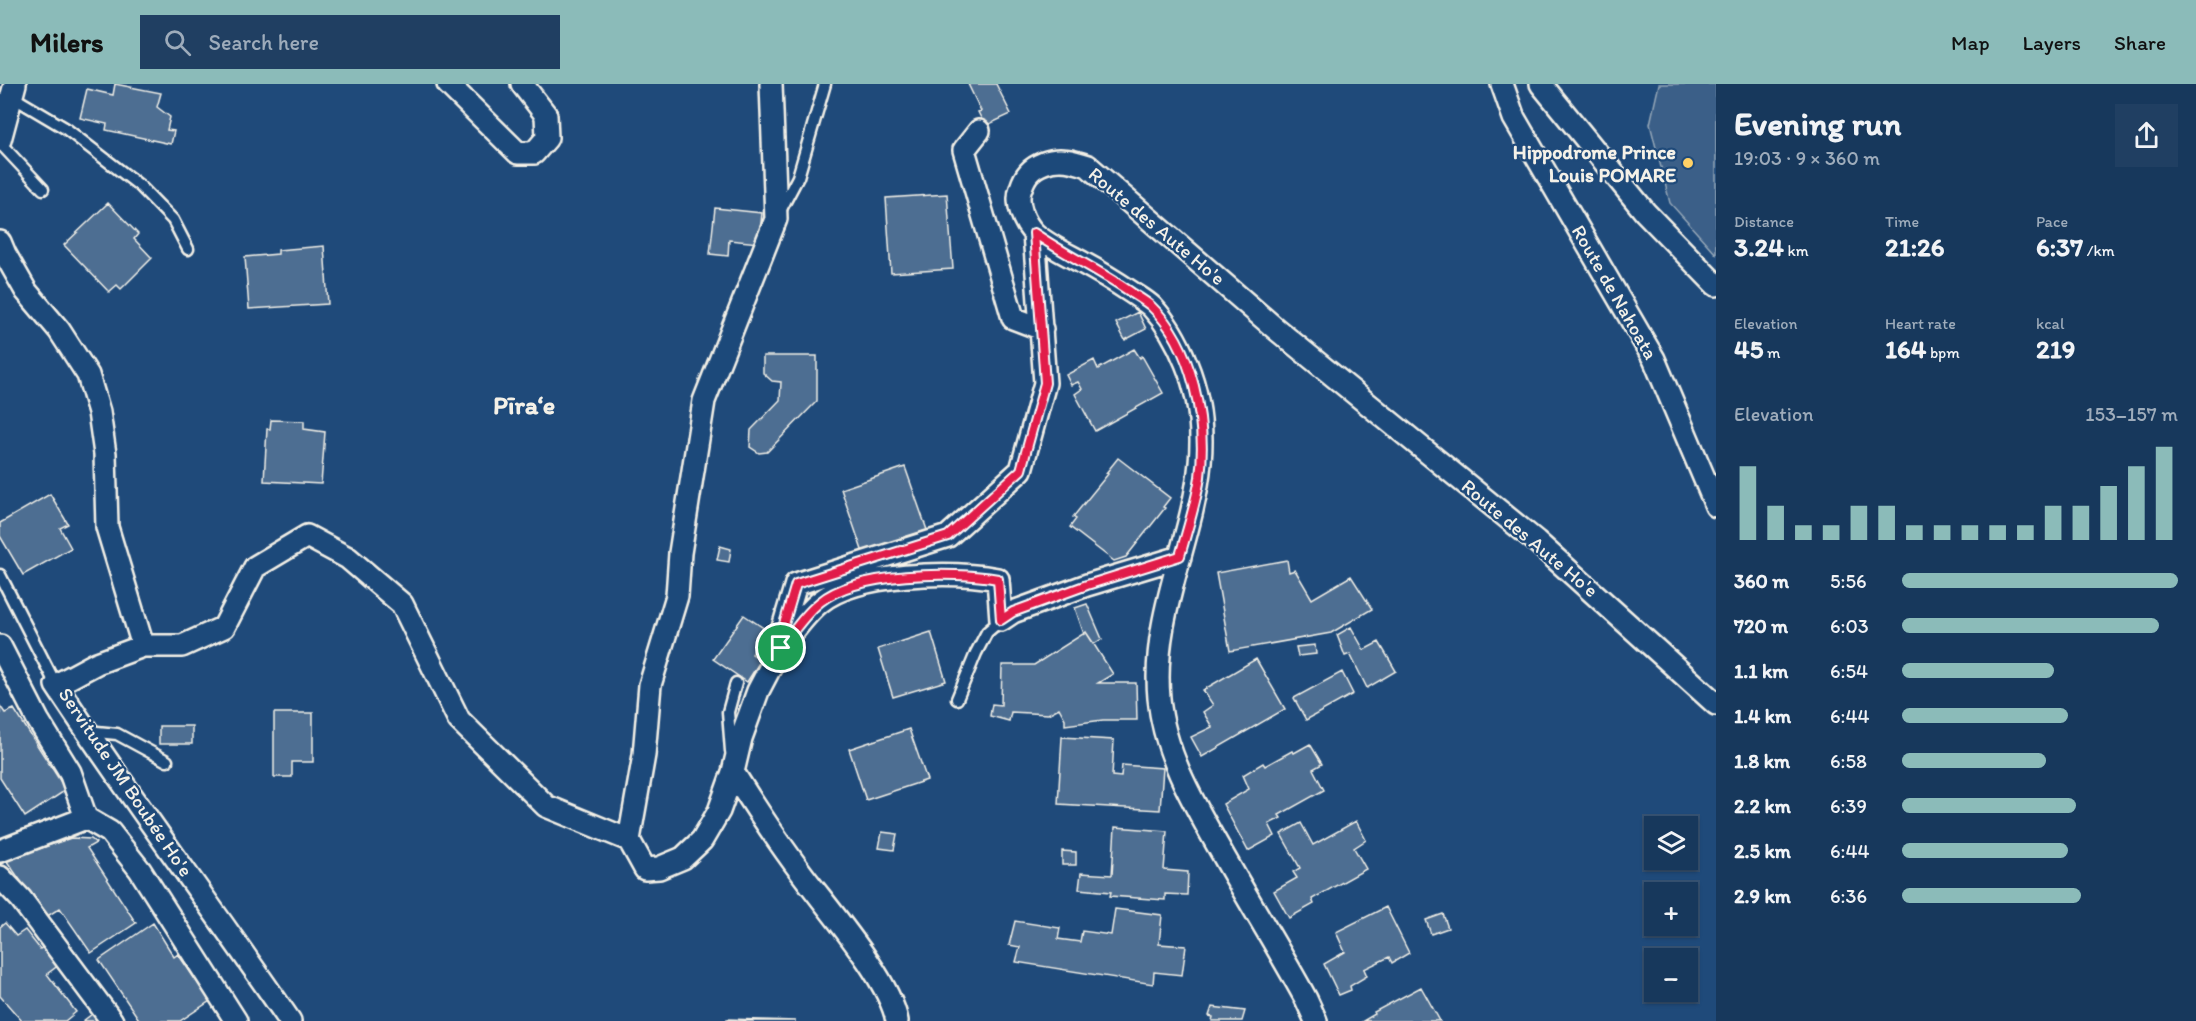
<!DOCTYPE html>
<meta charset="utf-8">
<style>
body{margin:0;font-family:Itim,sans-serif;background:#203f62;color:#f1f3f6;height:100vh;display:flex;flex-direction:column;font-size:22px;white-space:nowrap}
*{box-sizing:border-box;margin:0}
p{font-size:20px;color:#9eacbb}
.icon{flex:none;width:33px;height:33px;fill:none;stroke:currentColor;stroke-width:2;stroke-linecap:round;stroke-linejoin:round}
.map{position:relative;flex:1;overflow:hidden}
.details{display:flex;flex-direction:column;background:#17385c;width:480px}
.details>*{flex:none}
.fabs{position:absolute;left:1644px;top:732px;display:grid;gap:12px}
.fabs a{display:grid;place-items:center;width:54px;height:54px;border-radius:0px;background:#17385c;box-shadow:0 2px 4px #0004,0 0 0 2px #365272;font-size:30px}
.pin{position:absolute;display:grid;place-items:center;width:51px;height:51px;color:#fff;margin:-26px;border:3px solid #fff;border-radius:50%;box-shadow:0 2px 6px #0007}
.round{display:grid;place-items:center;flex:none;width:63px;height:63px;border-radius:0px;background:#203f62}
.summary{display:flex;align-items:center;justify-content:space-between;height:102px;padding:0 18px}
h1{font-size:33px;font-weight:700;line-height:45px}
.metrics{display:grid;grid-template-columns:repeat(3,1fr);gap:9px;height:102px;padding:6px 18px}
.metrics div{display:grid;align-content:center}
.metrics b{font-size:26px;font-weight:700}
.metrics small{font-size:16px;font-weight:400}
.metrics p{font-size:16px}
.chart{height:168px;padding:12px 18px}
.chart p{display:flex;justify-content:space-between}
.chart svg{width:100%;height:108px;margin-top:6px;stroke:#8bbbb9;stroke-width:6}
ul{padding:0 18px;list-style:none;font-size:20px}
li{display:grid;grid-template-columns:96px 72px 1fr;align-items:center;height:45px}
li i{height:15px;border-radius:8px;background:#8bbbb9}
header{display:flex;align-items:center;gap:36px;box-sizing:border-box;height:84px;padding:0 30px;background:#8bbbb9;color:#111}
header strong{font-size:28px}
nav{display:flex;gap:33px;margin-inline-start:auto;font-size:21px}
.search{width:420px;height:54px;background:#203f62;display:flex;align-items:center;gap:15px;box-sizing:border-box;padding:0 21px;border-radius:0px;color:#9eacbb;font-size:22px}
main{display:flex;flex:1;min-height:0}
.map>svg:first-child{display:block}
.green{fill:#3a5f88;stroke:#97a8b8;stroke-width:1.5}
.building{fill:#4d6e92;stroke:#f4f1e8;stroke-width:1.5}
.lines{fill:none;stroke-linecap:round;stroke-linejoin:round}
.lane-casing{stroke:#f4f1e8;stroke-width:15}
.street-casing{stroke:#f4f1e8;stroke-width:26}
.lane{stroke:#1f4a7a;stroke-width:10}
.street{stroke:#1f4a7a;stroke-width:21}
.route-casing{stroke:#fff;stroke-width:12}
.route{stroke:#e11d48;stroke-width:8}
.poi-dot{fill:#ffd166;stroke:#1f4a7a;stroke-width:2}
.labels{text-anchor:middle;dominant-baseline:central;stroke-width:4.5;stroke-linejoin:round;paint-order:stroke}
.poi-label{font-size:20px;font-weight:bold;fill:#f4f1e8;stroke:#1f4a7a;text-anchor:end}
.street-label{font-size:20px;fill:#f4f1e8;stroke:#1f4a7a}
.district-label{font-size:26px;font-weight:bold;fill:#f4f1e8;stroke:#1f4a7a}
</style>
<header>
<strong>Milers</strong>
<div class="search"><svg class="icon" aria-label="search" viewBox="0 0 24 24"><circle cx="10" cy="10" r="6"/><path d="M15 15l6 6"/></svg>Search here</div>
<nav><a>Map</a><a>Layers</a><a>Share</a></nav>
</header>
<main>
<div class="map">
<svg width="1716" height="937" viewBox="0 0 1716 937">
<rect width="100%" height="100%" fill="#1f4a7a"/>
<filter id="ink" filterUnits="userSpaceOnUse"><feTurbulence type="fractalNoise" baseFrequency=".0167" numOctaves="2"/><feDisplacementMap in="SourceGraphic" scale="12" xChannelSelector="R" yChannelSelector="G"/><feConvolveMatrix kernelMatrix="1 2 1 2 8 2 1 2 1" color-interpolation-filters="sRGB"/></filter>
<g filter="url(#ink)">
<!-- green -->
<path class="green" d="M1659,0H1716V170L1670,119L1650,40Z"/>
<!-- building -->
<path class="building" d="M115,0L161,9L157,23L170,33L167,46L174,47L171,60L106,46L107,40L80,34L87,5L113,11Z
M968,0H996L1011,30L985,42L978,28L981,27Z
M947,110L953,185L891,189L886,114Z
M108,119L138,150L134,155L152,174L121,205L117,201L109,208L64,161Z
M715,124L762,129L759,159L729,156L728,172L710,170Z
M324,162L328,220L249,225L245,173L278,170V166Z
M1138,228L1146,245L1125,256L1116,239Z
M1134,265L1140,274L1142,272L1163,309L1095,347L1075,310L1082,305L1078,298L1071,301L1066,291L1094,276L1098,285Z
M763,272H817V317L767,368L759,369L750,363L751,346L780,316L781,298L772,297L763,289Z
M271,336L304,337V345L325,348L321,400L264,397L267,345H270Z
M1118,374L1170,414L1163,423L1165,424L1126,473L1114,477L1070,443L1076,435L1073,433L1108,390L1106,389Z
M905,383L927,446L863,469L841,405Z
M50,410L68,440L60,444L71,464L23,491L0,452V439Z
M720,462L731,465L729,478L717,476Z
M1287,476L1289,488L1295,486L1312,515L1351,492L1372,525L1331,549L1230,567L1216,489Z
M1087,520L1102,555L1094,560L1086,548L1084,550L1075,524Z
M744,531L768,547L752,570L761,576L747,598L713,575Z
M1351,543L1364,566L1379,558L1396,587L1367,604L1350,570L1345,572L1337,551Z
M931,548L946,597L893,613L878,565Z
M1086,548L1113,590L1098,599H1136L1137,636H1103L1065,641V635L1059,624L1048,630L1011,628L1009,637L990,632L992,620L1001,621L1002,581H1034Z
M1315,561L1316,570L1298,572L1296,563Z
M1256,575L1285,625L1202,673L1191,653L1212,643L1203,628L1213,621L1203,606Z
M1342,588L1353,610L1306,636L1294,614Z
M0,622L5,629L14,625L66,706L25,733L0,694Z
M274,629H313V678H292V693H274Z
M159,642H192V660H159Z
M909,645L927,696L866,716L849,665Z
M1062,653L1114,656L1112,692L1121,693L1122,681L1163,684L1160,726L1058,720Z
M1310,660L1322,680L1313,685L1324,706L1279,731L1281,734L1269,740L1275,752L1248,767L1223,720L1249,705L1243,691L1263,679L1265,682L1292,667L1294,669Z
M1356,737L1366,756L1354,764L1366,785L1312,815L1314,820L1289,834L1274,807L1297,794L1293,788L1300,784L1281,750L1301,739L1313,761Z
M1115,743L1167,747L1164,786L1188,788L1187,811L1165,810V816L1110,812L1111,808L1079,805L1081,789L1112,791Z
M882,748L897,750L894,766L879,764Z
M71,754L91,755L96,759L87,764L136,839L91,869L60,824L46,833L6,776Z
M1062,767L1076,768V781H1062Z
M1386,823L1409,869L1392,879L1389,873L1364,885L1367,892L1350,902L1351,906L1339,911L1324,880L1345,868L1336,848Z
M1115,825L1162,831L1159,860L1186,862L1182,891L1154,888L1153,900L1016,878L1020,863L1009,861L1015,837L1060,844L1058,855L1080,858L1082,847L1111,851Z
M1443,830L1448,844L1431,850L1426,836Z
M5,839L16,852L25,846L40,865L43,863L59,881L47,890L76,928L65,937H22L0,912V843Z
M153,839L174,873L178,870L210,917L180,937H140L99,876Z
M1421,903L1440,937H1363L1375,930L1374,928Z
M1212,923L1245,927L1242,937H1212L1213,933L1209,932Z
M96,927L104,937H83Z
M727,935L796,937H727Z"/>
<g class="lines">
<!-- lane casing -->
<g class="lane-casing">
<path id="lane" d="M11,12L65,44L140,102L173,136L188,165
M0,59L43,105
M780,127L798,93L825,0
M0,491L56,601
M957,615L976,569L987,548L1001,536
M87,647L117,650L167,677
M731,667L728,628L736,599"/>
</g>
<!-- street casing -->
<g class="street-casing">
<path id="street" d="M448,0L518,69H534L547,54L546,31L522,0
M1502,0L1514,34L1654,275L1716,422
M1541,0L1645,128L1716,201
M979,47L964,66L1013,234L1042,245
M0,56L15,0
M0,158L5,170L26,207L59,246L88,291L99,328L105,370L107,443L143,562L97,579L56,601C131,715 213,824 290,937
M0,562L38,636L70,688L86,734
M143,562H182L224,543L255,483L307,452L348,474L402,520L459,636L546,722L629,756L645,785L659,784L683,774L702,756L719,727L733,688L741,654L758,607L781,563L782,547L796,500L948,452L1021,386L1045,299L1034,149
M781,563C793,548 805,530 820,518C857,488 952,487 998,495L1001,536L1013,528L1087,501L1180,473
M733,688C755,723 778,758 803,791C829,826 890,896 897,937
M629,756L644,671L650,601L677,512L680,469L704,317L776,135L771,0
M0,767L86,734L110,748L140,786L236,937
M0,793L21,815L112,937
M1316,937L1306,915C1281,869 1253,824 1227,778C1199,728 1164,673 1159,614C1148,497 1235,398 1186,279C1178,259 1167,239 1152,223C1146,217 1138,213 1131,208C1116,198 1100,188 1083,179C1067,170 1049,162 1035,150C1024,140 1015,118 1021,104C1025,91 1031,84 1044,79C1059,73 1074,77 1088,82L1276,245L1536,457L1716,620"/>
</g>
<!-- lane -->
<use href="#lane" class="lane"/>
<!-- street -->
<use href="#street" class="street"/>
</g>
</g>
<g class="lines" filter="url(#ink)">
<!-- route casing -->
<g class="route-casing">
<path id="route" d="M1034,149C1066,171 1101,187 1132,209C1138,213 1145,217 1151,222C1193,262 1207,337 1200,393C1196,420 1187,446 1180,472L1087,501L1013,528L1001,536L998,495C953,487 856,488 820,518C805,530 793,548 781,564L782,547L796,500L948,452L1021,386L1045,299Z"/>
</g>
<!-- route -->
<use href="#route" class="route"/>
</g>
<!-- markers -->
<circle class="poi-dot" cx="1688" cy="79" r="6"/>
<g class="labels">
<!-- poi labels -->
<g class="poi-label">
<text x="1676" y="68">Hippodrome Prince<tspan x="1676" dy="23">Louis POMARE</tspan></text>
</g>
<!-- street labels -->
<g class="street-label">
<text transform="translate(1157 142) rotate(40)">Route des Aute Ho'e</text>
<text transform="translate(1615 208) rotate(60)">Route de Nahoata</text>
<text transform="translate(1530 454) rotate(40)">Route des Aute Ho'e</text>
<text transform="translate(126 698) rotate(56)">Servitude JM Boubée Ho'e</text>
</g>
<!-- district labels -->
<g class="district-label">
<text x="524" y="321">Pīraʻe</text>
</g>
</g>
</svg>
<div class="fabs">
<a><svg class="icon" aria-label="layers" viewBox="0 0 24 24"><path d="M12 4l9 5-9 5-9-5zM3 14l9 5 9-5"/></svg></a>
<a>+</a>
<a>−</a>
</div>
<div class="pin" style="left:781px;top:564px;background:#1e9e55"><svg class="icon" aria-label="arrive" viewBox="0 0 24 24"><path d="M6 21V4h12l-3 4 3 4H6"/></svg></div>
</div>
<section class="details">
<div class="summary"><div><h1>Evening run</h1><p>19:03 · 9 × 360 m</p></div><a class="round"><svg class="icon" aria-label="share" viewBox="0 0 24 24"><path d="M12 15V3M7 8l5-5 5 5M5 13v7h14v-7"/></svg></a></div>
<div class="metrics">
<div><p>Distance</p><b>3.24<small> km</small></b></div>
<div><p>Time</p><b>21:26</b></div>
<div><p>Pace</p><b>6:37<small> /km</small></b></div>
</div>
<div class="metrics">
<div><p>Elevation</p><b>45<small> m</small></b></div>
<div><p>Heart rate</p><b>164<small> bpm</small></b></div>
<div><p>kcal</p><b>219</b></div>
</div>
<div class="chart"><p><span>Elevation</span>153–157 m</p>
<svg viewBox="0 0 160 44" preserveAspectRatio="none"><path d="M5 44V14M15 44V30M25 44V38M35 44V38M45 44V30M55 44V30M65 44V38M75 44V38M85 44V38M95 44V38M105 44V38M115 44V30M125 44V30M135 44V22M145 44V14M155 44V6"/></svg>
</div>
<ul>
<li><b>360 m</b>5:56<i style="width:100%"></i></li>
<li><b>720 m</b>6:03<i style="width:93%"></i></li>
<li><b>1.1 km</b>6:54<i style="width:55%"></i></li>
<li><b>1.4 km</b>6:44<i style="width:60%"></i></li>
<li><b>1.8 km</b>6:58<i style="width:52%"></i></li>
<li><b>2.2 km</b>6:39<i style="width:63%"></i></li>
<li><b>2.5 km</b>6:44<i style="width:60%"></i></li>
<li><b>2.9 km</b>6:36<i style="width:65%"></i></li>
</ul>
</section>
</main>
